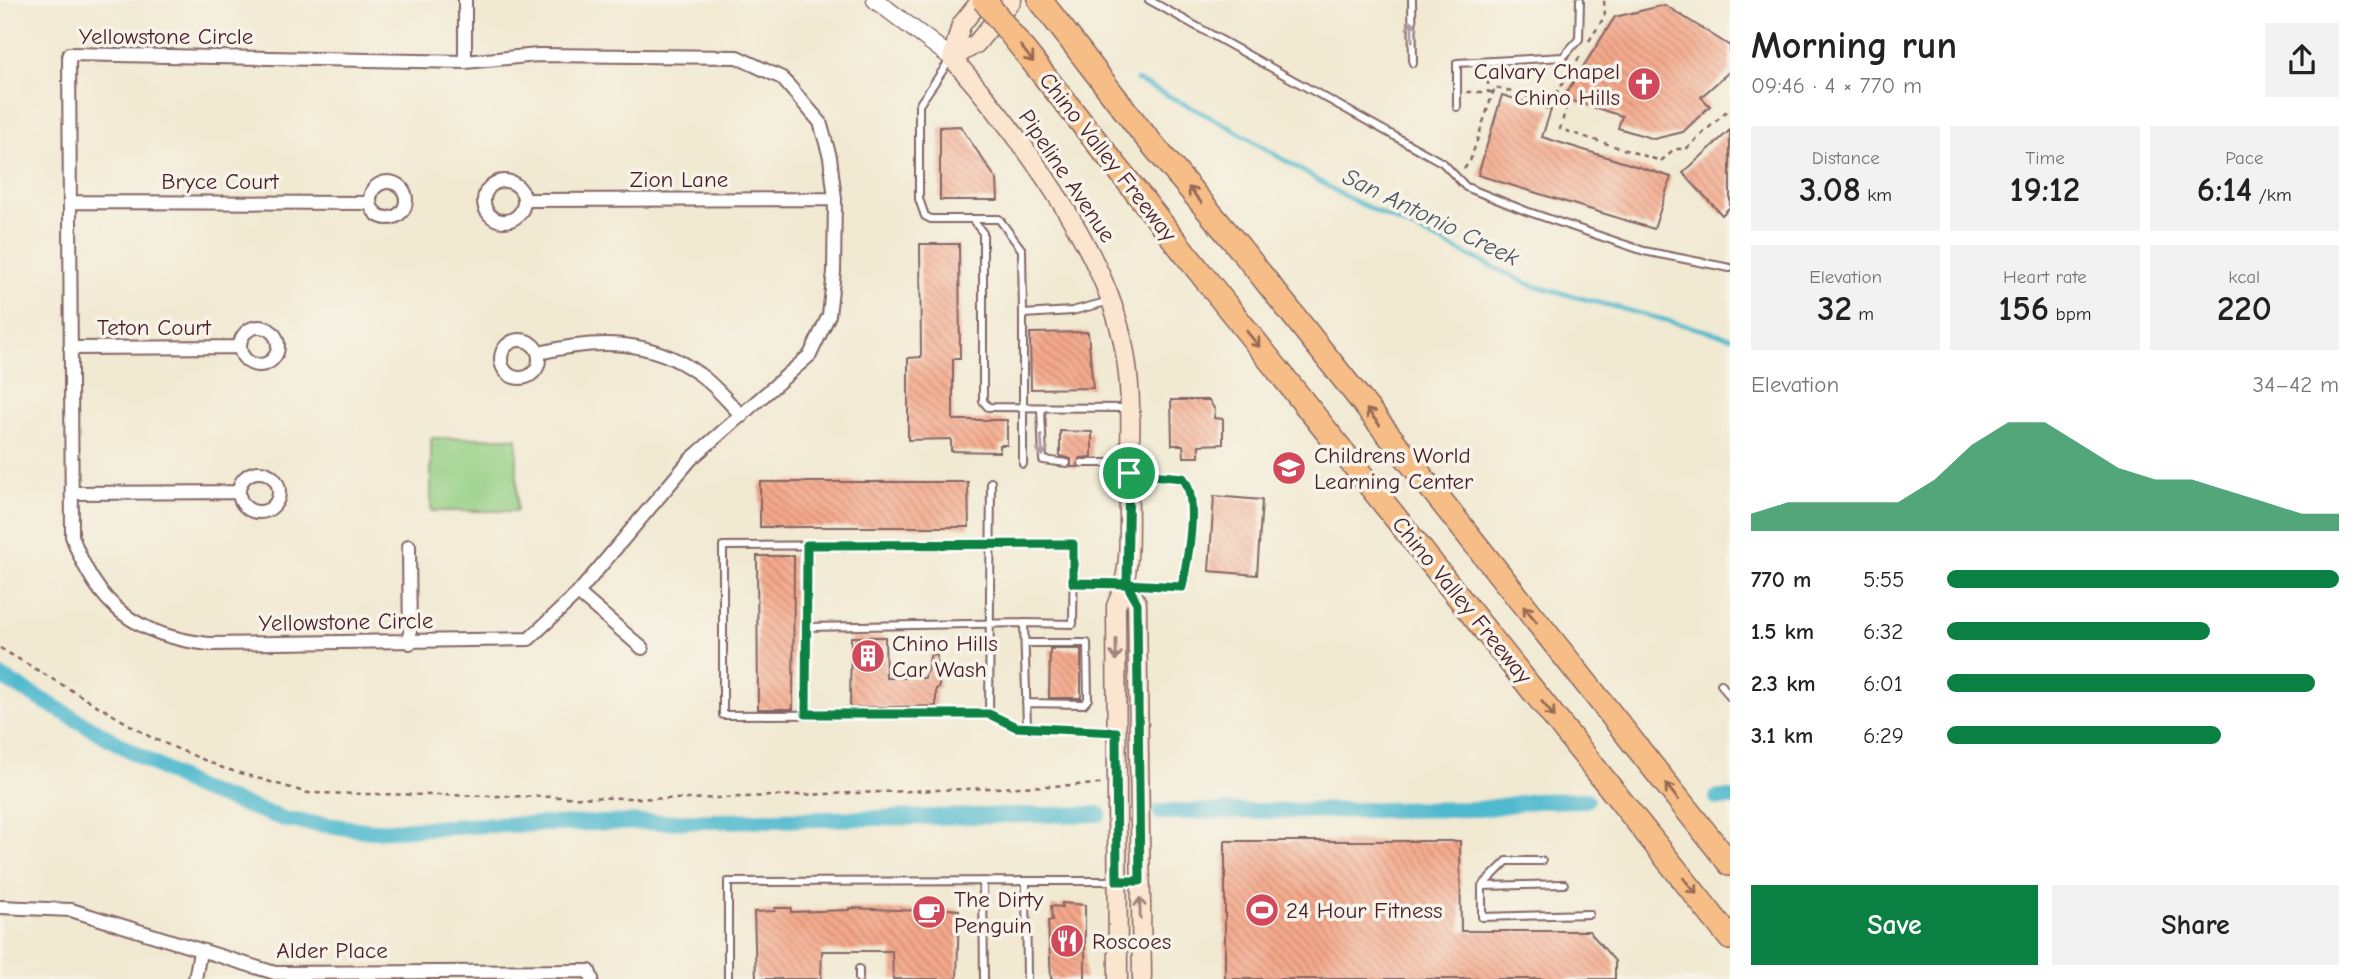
<!DOCTYPE html>
<meta charset="utf-8">
<style>
body{margin:0;font-family:"Comic Neue",sans-serif;background:#f2f2f2;color:#222;height:100vh;display:flex;flex-direction:column;font-size:26px;white-space:nowrap}
*{box-sizing:border-box;margin:0}
p{font-size:23px;color:#767676}
.icon{flex:none;width:38px;height:38px;fill:none;stroke:currentColor;stroke-width:2;stroke-linecap:round;stroke-linejoin:round}
.map{position:relative;flex:1;overflow:hidden}
.drawer{display:flex;flex-direction:column;background:#fff;width:630px}
.drawer>*{flex:none}
.pin{position:absolute;display:grid;place-items:center;width:60px;height:60px;color:#fff;margin:-30px;border:4px solid #fff;border-radius:50%;box-shadow:0 2px 7px #0007}
.round{display:grid;place-items:center;flex:none;width:74px;height:74px;border-radius:0px;background:#f2f2f2}
.head{display:flex;align-items:center;justify-content:space-between;height:119px;padding:0 21px}
h1{font-size:38px;font-weight:700;line-height:52px}
.metrics{display:grid;grid-template-columns:repeat(3,1fr);gap:10px;height:119px;padding:7px 21px}
.metrics div{display:grid;align-content:center;border-radius:0px;background:#f2f2f2;text-align:center}
.metrics b{font-size:35px;font-weight:700}
.metrics small{font-size:19px;font-weight:400}
.metrics p{font-size:19px}
.chart{height:196px;padding:14px 21px}
.chart p{display:flex;justify-content:space-between}
.chart svg{width:100%;height:126px;margin-top:7px;fill:#0b8043;opacity:.7}
.primary-button{display:flex;gap:14px;margin-top:auto;padding:14px 21px}
.primary-button a{flex:1;height:80px;border-radius:0px;background:#0b8043;color:#fff;font-size:28px;font-weight:700;line-height:80px;text-align:center}
.primary-button a+a{background:#f2f2f2;color:#222}
ul{padding:0 21px;list-style:none;font-size:23px}
li{display:grid;grid-template-columns:112px 84px 1fr;align-items:center;height:52px}
li i{height:18px;border-radius:9px;background:#0b8043}
main{display:flex;flex:1;min-height:0}
.map>svg:first-child{display:block}
.green{fill:#94cf84;stroke:#6f7758;stroke-width:2}
.lines{fill:none;stroke-linecap:round;stroke-linejoin:round}
.stream{stroke:#50b9ce;stroke-width:4.5}
.canal{stroke:#50b9ce;stroke-width:16}
.building{fill:url(#building-back-hatch)}
.service-casing{stroke:#846665;stroke-width:10}
.minor-casing{stroke:#846665;stroke-width:16}
.tertiary-casing{stroke:#846665;stroke-width:19}
.secondary-casing{stroke:#846665;stroke-width:21}
.motorway-casing{stroke:#846665;stroke-width:26}
.path{stroke:#846665;stroke-width:2.5;stroke-dasharray:5 5;stroke-linecap:butt}
.service{stroke:#fff;stroke-width:6}
.minor{stroke:#fff;stroke-width:12}
.tertiary{stroke:#fff;stroke-width:16}
.secondary{stroke:#fbe5cf;stroke-width:18}
.motorway{stroke:#f6be86;stroke-width:23}
.motorway-bridge-casing{stroke:#846665;stroke-width:26;stroke-linecap:butt}
.motorway-bridge{stroke:#f6be86;stroke-width:23}
.oneway{stroke:#ae9aa0}
.oneway2{stroke:#976754}
.oneway3{stroke:#a2827d}
.route-casing{stroke:#fff;stroke-width:14}
.route{stroke:#0b8043;stroke-width:9}
.labels{text-anchor:middle;dominant-baseline:central;stroke-width:7;stroke-linejoin:round;paint-order:stroke}
.street-label{font-size:23px;fill:#4a1f2b;stroke:#f7f3e8}
.poi-label{font-size:23px;fill:#4a1f2b;stroke:#f7f3e8;text-anchor:start}
.water-label{font-size:24px;font-style:italic;fill:#4c5564;stroke:#f7f3e8}
</style>
<main>
<div class="map">
<svg width="1730" height="979" viewBox="0 0 1730 979">
<defs>
<pattern id="building-back-hatch" width="6" height="6" patternUnits="userSpaceOnUse" patternTransform="scale(1.75)"><rect width="6" height="6" fill="#f5a98b"/><path d="M-1 5l2 2M0 0l6 6M5-1l2 2" fill="none" stroke="#c88972"/></pattern>
</defs>
<rect width="100%" height="100%" fill="#f7f3e8"/>
<filter id="ink" filterUnits="userSpaceOnUse"><feTurbulence type="fractalNoise" baseFrequency=".0143" numOctaves="2"/><feDisplacementMap in="SourceGraphic" scale="14" xChannelSelector="R" yChannelSelector="G"/><feConvolveMatrix kernelMatrix="1 2 1 2 8 2 1 2 1" color-interpolation-filters="sRGB"/></filter>
<filter id="wash" filterUnits="userSpaceOnUse"><feTurbulence type="fractalNoise" baseFrequency=".00686" numOctaves="4" result="noise"/><feDisplacementMap in="SourceGraphic" scale="28" xChannelSelector="R" yChannelSelector="G"/><feGaussianBlur stdDeviation="1.57" result="paint"/><feColorMatrix in="noise" values="0 0 0 0 0 0 0 0 0 0 0 0 0 0 0 0 0 1.4 0 .05"/><feComposite in="paint" operator="in"/></filter>
<g filter="url(#wash)">
<rect width="100%" height="100%" fill="#f1e9d2"/>
<!-- green -->
<path class="green" d="M431,438H517V511H431Z"/>
<g class="lines">
<!-- stream -->
<path class="stream" d="M1137,80L1226,125L1344,196L1531,285L1730,337"/>
<!-- canal -->
<path class="canal" d="M0,676L196,788L287,820L373,831L486,825L1099,814
M1717,798H1730
M1160,812L1480,809L1534,801L1586,800"/>
</g>
<g id="blocks">
<!-- building -->
<path class="building" d="M1665,5L1730,46V71L1701,97L1710,106L1683,132L1654,139L1618,128L1622,116L1563,98L1615,17Z
M1502,95L1551,110L1542,137L1671,177L1654,229L1478,175Z
M960,126L997,180L998,200H940V127Z
M1730,130V207L1722,215L1683,173Z
M920,244H959L960,359H953V420H1007V445H1000V452L951,451V439L908,440V358L921,357Z
M1088,332L1093,388L1031,389L1030,333Z
M1171,400H1209L1215,410L1214,418L1223,419V444L1199,445V457H1184L1183,445H1172Z
M1060,431L1092,432V457L1080,458L1078,467H1071V459L1060,456Z
M760,482H968L969,527H760Z
M1214,496L1262,500L1257,575L1209,571Z
M757,556H794L793,709H758Z
M851,637H885L886,678H925L931,654L937,655L936,678H939V688L936,689V706L850,708Z
M1050,649H1081V698H1049Z
M1225,841H1460L1461,931H1589L1615,961V979H1225Z
M1062,903L1085,905V979H1051L1048,921L1052,920L1051,906L1062,907Z
M921,907L959,910L957,979H893L892,951H822L821,979H756L754,912L775,911V908H791V912L849,910V908L921,911Z"/>
</g>
</g>
<g filter="url(#ink)">
<use href="#blocks" fill-opacity="0" stroke="#846665" stroke-width="2"/>
<g class="lines">
<!-- service casing -->
<g class="service-casing">
<path id="service" d="M1149,0L1443,163L1466,187L1526,211L1644,251L1730,268
M1412,0L1413,63
M950,60L919,105V199L925,216L931,219H972L983,233V401L988,407L1127,408
M1457,107V63L1563,57L1579,39L1580,0
M972,219H999L1022,250L1023,314
M1041,408L1043,460L1067,463
M1082,463H1129
M1023,464V314L1072,311L1110,301
M1130,473L1183,478C1200,499 1187,561 1182,587L1131,584
M807,545V627L1024,623
M1074,583L1121,584
M1025,643H1087L1088,699L1084,704L1026,703
M1721,684L1730,697
M806,714L807,627
M989,714L991,482
M1027,727L1024,623L1073,624L1074,544L723,546V715L989,714L1016,727L1114,731
M1542,861H1507L1482,886V917L1589,914
M983,881L984,979
M1482,886L1564,884
M859,969V979
M728,979V882L1026,881
M1027,979L1026,881H1139"/>
</g>
<!-- minor casing -->
<g class="minor-casing">
<path id="minor" d="M69,54L465,62L538,55L737,57L782,78L820,122L830,157L835,199L834,272L829,315L810,355L691,459L578,593L529,639L209,644C136,636 96,605 72,536Z
M465,62V0
M484 201a20 20 0 1 1 40 0a20 20 0 1 1-40 0Z
M370 200a18 18 0 1 1 36 0a18 18 0 1 1-36 0Z
M524,200L835,199
M71,202L370,203
M240 346a19 19 0 1 1 38 0a19 19 0 1 1-38 0Z
M501 359a19 19 0 1 1 38 0a19 19 0 1 1-38 0Z
M70,348L240,347
M539,353C596,339 650,338 699,374C715,385 728,402 742,416
M239 492a20 20 0 1 1 40 0a20 20 0 1 1-40 0Z
M72,493L239,492
M409,546L410,643
M578,593L642,648
M0,907L71,910L275,973L589,971L592,979
M195,979L200,952"/>
</g>
<!-- tertiary casing -->
<g class="tertiary-casing">
<path id="tertiary" d="M875,0L952,58"/>
</g>
<!-- secondary casing -->
<g class="secondary-casing">
<path id="secondary" d="M952,58C1018,133 1109,253 1125,353C1133,398 1130,446 1129,491C1128,530 1133,571 1116,606L1118,979
M952,58L976,44L1012,0
M952,58L961,25L981,0
M1127,584L1137,603L1142,979"/>
</g>
<!-- motorway casing -->
<g class="motorway-casing">
<path id="motorway" d="M1040,0L1141,131L1239,247L1730,864
M1211,286L1730,938"/>
</g>
<!-- path -->
<path class="path" d="M1589,41L1605,16L1604,0
M1488,70V92
M1467,92H1492
M1550,103L1582,53
M1464,169L1470,161L1495,87L1566,108L1560,129L1661,161L1674,149H1686L1730,108
M0,648L152,738L223,768L308,793L688,799L1103,784"/>
<!-- service -->
<use href="#service" class="service"/>
<!-- minor -->
<use href="#minor" class="minor"/>
<!-- tertiary -->
<use href="#tertiary" class="tertiary"/>
<!-- secondary -->
<use href="#secondary" class="secondary"/>
<!-- motorway -->
<use href="#motorway" class="motorway"/>
<!-- motorway-bridge casing -->
<g class="motorway-bridge-casing">
<path id="motorway-bridge" d="M984,0L1211,286"/>
</g>
<!-- motorway-bridge -->
<use href="#motorway-bridge" class="motorway-bridge"/>
</g>
<!-- one-way arrows -->
<defs><path id="oneway-shaft" d="M-6 0H5M1.5-3L5.5 0L1.5 3" fill="none" stroke-width="1.6" stroke-linecap="round" stroke-linejoin="round" transform="scale(1.75)"/></defs>
<g class="oneway">
<use href="#oneway-shaft" transform="translate(1412 31) rotate(-91)"/>
<use href="#oneway-shaft" transform="translate(1042 446) rotate(86)"/>
</g>
<g class="oneway2">
<use href="#oneway-shaft" transform="translate(1027 54) rotate(52)"/>
<use href="#oneway-shaft" transform="translate(1195 195) rotate(-130)"/>
<use href="#oneway-shaft" transform="translate(1253 339) rotate(51)"/>
<use href="#oneway-shaft" transform="translate(1373 417) rotate(-129)"/>
<use href="#oneway-shaft" transform="translate(1530 614) rotate(-129)"/>
<use href="#oneway-shaft" transform="translate(1548 709) rotate(51)"/>
<use href="#oneway-shaft" transform="translate(1672 792) rotate(-129)"/>
<use href="#oneway-shaft" transform="translate(1690 886) rotate(51)"/>
</g>
<g class="oneway3">
<use href="#oneway-shaft" transform="translate(1116 650) rotate(90)"/>
<use href="#oneway-shaft" transform="translate(1140 908) rotate(-91)"/>
</g>
</g>
<g class="lines" filter="url(#ink)">
<!-- route casing -->
<g class="route-casing">
<path id="route" d="M1129,473L1127,584L1073,583V544L807,545L806,714H989L1016,727L1116,732L1117,881H1140L1137,603L1127,584L1182,587C1187,562 1200,499 1183,478L1129,473"/>
</g>
<!-- route -->
<use href="#route" class="route"/>
</g>
<!-- icons -->
<defs>
<g id="church-disc" transform="scale(1.75)"><circle r="9.5" fill="#d1495b" stroke="#f7f3e8"/><path d="M-1.2-6h2.4v3.5h3.3v2.4h-3.3V6h-2.4V-.1h-3.3v-2.4h3.3Z" fill="#fff"/></g>
<g id="school-disc" transform="scale(1.75)"><circle r="9.5" fill="#d1495b" stroke="#f7f3e8"/><path d="M0-5L7-2L0 1L-7-2ZM-4 1L0 2.5L4 1V4Q0 6-4 4Z" fill="#fff"/></g>
<g id="building-disc" transform="scale(1.75)"><circle r="9.5" fill="#d1495b" stroke="#f7f3e8"/><path d="M-4-6H4V6H1V3H-1V6H-4ZM-2.5-4.3h1.7v1.8h-1.7ZM.8-4.3h1.7v1.8H.8ZM-2.5-1h1.7V.8h-1.7ZM.8-1h1.7V.8H.8Z" fill="#fff"/></g>
<g id="stadium-disc" transform="scale(1.75)"><circle r="9.5" fill="#d1495b" stroke="#f7f3e8"/><path d="M0-5a6.5 5 0 1 0 0 10a6.5 5 0 1 0 0-10ZM-3.5-1.8h7v3.6h-7Z" fill="#fff"/></g>
<g id="cafe-disc" transform="scale(1.75)"><circle r="9.5" fill="#d1495b" stroke="#f7f3e8"/><path d="M-5.5-4.5H6V0H3Q3 3.5 0 3.5H-2.5Q-5.5 3.5-5.5 0ZM3-3.2v2h1.7v-2ZM-6 4.5H4V6H-6Z" fill="#fff"/></g>
<g id="restaurant-disc" transform="scale(1.75)"><circle r="9.5" fill="#d1495b" stroke="#f7f3e8"/><path d="M-5-6h1v4h1v-4h1v4h1v-4h1v5L-1.5 .5V6h-2V.5L-5-1ZM5-6V6H3V1.5H1.5Q1.5-4 5-6Z" fill="#fff"/></g>
</defs>
<g fill-rule="evenodd">
<use href="#church-disc" x="1644" y="84"/>
<use href="#school-disc" x="1289" y="468"/>
<use href="#building-disc" x="868" y="656"/>
<use href="#stadium-disc" x="1262" y="910"/>
<use href="#cafe-disc" x="929" y="912"/>
<use href="#restaurant-disc" x="1067" y="941"/>
</g>
<g class="labels">
<!-- street labels -->
<g class="street-label">
<text x="166" y="36">Yellowstone Circle</text>
<text transform="translate(1108 157) rotate(52)">Chino Valley Freeway</text>
<text transform="translate(1067 176) rotate(56)">Pipeline Avenue</text>
<text x="679" y="179">Zion Lane</text>
<text x="220" y="181">Bryce Court</text>
<text x="154" y="327">Teton Court</text>
<text transform="translate(1462 600) rotate(51)">Chino Valley Freeway</text>
<text transform="translate(346 622) rotate(-1)">Yellowstone Circle</text>
<text x="332" y="950">Alder Place</text>
</g>
<!-- poi labels -->
<g class="poi-label">
<text x="1620" y="71" text-anchor="end">Calvary Chapel<tspan x="1620" dy="26">Chino Hills</tspan></text>
<text x="1314" y="455">Childrens World<tspan x="1314" dy="26">Learning Center</tspan></text>
<text x="892" y="643">Chino Hills<tspan x="892" dy="26">Car Wash</tspan></text>
<text x="954" y="899">The Dirty<tspan x="954" dy="26">Penguin</tspan></text>
<text x="1286" y="910">24 Hour Fitness</text>
<text x="1092" y="941">Roscoes</text>
</g>
<!-- water labels -->
<g class="water-label">
<text transform="translate(1431 217) rotate(26)">San Antonio Creek</text>
</g>
</g>
</svg>
<div class="pin" style="left:1129px;top:473px;background:#1e9e55"><svg class="icon" aria-label="arrive" viewBox="0 0 24 24"><path d="M6 21V4h12l-3 4 3 4H6"/></svg></div>
</div>
<section class="drawer">
<div class="head"><div><h1>Morning run</h1><p>09:46 · 4 × 770 m</p></div><a class="round"><svg class="icon" aria-label="share" viewBox="0 0 24 24"><path d="M12 15V3M7 8l5-5 5 5M5 13v7h14v-7"/></svg></a></div>
<div class="metrics">
<div><p>Distance</p><b>3.08<small> km</small></b></div>
<div><p>Time</p><b>19:12</b></div>
<div><p>Pace</p><b>6:14<small> /km</small></b></div>
</div>
<div class="metrics">
<div><p>Elevation</p><b>32<small> m</small></b></div>
<div><p>Heart rate</p><b>156<small> bpm</small></b></div>
<div><p>kcal</p><b>220</b></div>
</div>
<div class="chart"><p><span>Elevation</span>34–42 m</p>
<svg viewBox="0 0 160 44" preserveAspectRatio="none"><path d="M0 44V38L10 34L20 34L30 34L40 34L50 26L60 14L70 6L80 6L90 14L100 22L110 26L120 26L130 30L140 34L150 38L160 38V44z"/></svg>
</div>
<ul>
<li><b>770 m</b>5:55<i style="width:100%"></i></li>
<li><b>1.5 km</b>6:32<i style="width:67%"></i></li>
<li><b>2.3 km</b>6:01<i style="width:94%"></i></li>
<li><b>3.1 km</b>6:29<i style="width:70%"></i></li>
</ul>
<div class="primary-button"><a>Save</a><a>Share</a></div>
</section>
</main>
